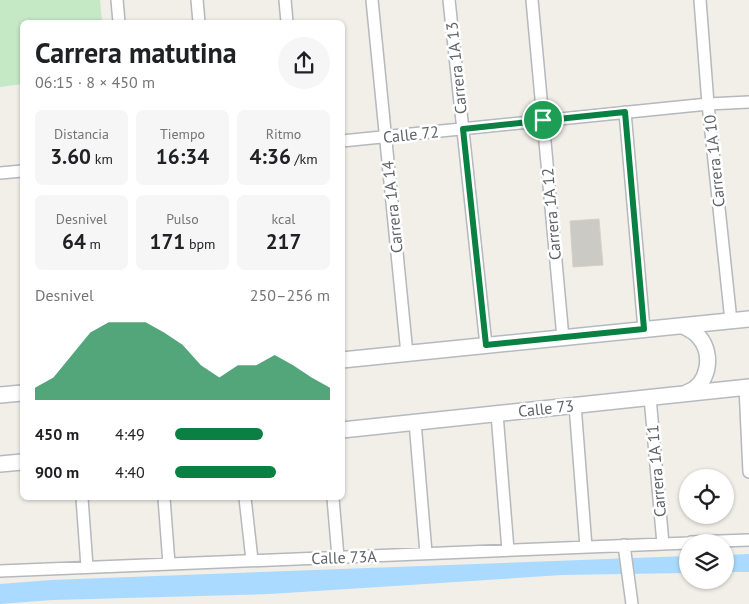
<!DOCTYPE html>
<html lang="es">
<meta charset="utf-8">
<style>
body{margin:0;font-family:"PT Sans",sans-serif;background:#f6f6f6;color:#202124;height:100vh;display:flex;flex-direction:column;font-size:19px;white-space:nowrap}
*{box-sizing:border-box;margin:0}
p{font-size:16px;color:#757577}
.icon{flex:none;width:28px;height:28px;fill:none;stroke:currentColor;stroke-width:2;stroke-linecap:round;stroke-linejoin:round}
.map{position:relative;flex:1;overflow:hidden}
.panel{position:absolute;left:20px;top:20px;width:325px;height:480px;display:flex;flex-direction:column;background:#fff;border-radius:8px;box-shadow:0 1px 4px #0004}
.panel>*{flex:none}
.controls{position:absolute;left:679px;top:469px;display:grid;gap:10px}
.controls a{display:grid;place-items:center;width:55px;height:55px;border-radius:50%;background:#fff;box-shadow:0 1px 4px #0004;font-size:25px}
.pin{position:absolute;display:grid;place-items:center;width:42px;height:42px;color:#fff;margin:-21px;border:2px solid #fff;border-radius:50%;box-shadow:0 1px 5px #0007}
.round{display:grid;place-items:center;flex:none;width:52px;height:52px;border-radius:26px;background:#f6f6f6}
.headline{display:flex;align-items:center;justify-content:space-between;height:85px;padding:0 15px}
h1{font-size:28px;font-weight:700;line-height:38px}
.figures{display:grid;grid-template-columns:repeat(3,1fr);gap:8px;height:85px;padding:5px 15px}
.figures div{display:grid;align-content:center;border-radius:8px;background:#f6f6f6;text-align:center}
.figures b{font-size:21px;font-weight:700}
.figures small{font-size:14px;font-weight:400}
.figures p{font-size:14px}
.chart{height:140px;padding:10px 15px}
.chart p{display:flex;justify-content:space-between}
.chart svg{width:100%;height:90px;margin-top:5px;fill:#0b8043;opacity:.7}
ul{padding:0 15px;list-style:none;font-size:16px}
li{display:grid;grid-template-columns:80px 60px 1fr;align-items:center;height:38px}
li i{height:12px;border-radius:6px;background:#0b8043}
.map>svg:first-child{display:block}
.green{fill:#c5e8c5}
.water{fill:#aadaff}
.building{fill:#cccac5;stroke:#d6d1c6}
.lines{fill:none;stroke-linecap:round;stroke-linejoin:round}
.street-casing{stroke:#b5b8bc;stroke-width:14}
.secondary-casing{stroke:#b6babf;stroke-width:18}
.street{stroke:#fff;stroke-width:11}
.secondary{stroke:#fff;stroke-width:15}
.route-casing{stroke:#fff;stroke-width:10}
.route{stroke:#0b8043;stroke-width:6}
.labels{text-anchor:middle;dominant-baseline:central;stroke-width:5;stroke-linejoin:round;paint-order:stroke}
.street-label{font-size:16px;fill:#5f6368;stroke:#fff}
</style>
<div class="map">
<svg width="749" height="604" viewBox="0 0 749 604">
<rect width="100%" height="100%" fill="#f1efe8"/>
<!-- green -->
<path class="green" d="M0,0H100L102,22H22V84L0,87Z"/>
<!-- water -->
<path class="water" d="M749,554V572H725V555Z
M687,556V573L562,575L270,594L52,600L0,604V584L51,580Z"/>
<!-- building -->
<path class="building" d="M599,219L603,265L573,267L570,221Z"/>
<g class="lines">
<!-- street casing -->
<g class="street-casing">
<path id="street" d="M117,0L119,22
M197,0L199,22
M285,0L287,22
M372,0L407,354
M449,0L486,345
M532,0L563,338
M700,0L708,104L731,321
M625,112L644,329
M342,141L708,104L749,102
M0,173L22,171
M745,387L749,472
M650,397L663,544
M575,405L586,547
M497,414L508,550
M415,422L426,553
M82,498L87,567
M164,498L169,564
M245,498L252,560
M333,498L338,557
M691,542L749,540
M624,545L632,604
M0,571L688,543"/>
</g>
<!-- secondary casing -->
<g class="secondary-casing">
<path id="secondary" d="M683,326C689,329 694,331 699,337C714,354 709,386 686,393
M342,360L749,319
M0,395L22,393
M342,430L749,387
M0,464L22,462"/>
</g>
<!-- street -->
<use href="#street" class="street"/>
<!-- secondary -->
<use href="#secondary" class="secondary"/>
</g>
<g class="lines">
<!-- route casing -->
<g class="route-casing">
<path id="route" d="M625,112L644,329L486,345L463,129Z"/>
</g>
<!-- route -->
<use href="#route" class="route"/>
</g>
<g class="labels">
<!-- street labels -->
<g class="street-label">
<text transform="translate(456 68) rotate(-96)">Carrera 1A 13</text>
<text transform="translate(411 134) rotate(-6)">Calle 72</text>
<text transform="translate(714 161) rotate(-96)">Carrera 1A 10</text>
<text transform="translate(392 207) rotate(-96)">Carrera 1A 14</text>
<text transform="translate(551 214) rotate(-95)">Carrera 1A 12</text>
<text transform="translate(546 408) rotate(-6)">Calle 73</text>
<text transform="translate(656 471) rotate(-95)">Carrera 1A 11</text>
<text transform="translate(344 557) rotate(-2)">Calle 73A</text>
</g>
</g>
</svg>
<div class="controls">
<a><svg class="icon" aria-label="locate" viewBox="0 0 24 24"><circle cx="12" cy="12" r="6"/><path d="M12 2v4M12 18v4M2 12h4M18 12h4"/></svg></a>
<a><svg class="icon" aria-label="layers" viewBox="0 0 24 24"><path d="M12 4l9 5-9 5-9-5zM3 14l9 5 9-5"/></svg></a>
</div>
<div class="pin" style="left:543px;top:120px;background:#1e9e55"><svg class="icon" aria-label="arrive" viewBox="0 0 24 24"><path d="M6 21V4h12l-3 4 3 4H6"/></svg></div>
<section class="panel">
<div class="headline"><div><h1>Carrera matutina</h1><p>06:15 · 8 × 450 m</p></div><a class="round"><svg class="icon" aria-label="share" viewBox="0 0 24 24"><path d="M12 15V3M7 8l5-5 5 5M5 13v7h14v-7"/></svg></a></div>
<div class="figures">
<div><p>Distancia</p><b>3.60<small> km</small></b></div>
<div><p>Tiempo</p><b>16:34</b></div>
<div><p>Ritmo</p><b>4:36<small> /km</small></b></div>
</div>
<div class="figures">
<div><p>Desnivel</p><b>64<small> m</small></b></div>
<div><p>Pulso</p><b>171<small> bpm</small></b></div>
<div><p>kcal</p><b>217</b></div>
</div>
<div class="chart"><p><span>Desnivel</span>250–256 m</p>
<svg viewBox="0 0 160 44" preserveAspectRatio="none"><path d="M0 44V38L10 33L20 22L30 11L40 6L50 6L60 6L70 11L80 17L90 27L100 33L110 27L120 27L130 22L140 27L150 33L160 38V44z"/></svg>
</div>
<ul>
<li><b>450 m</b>4:49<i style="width:57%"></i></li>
<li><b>900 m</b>4:40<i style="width:65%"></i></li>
</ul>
</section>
</div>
